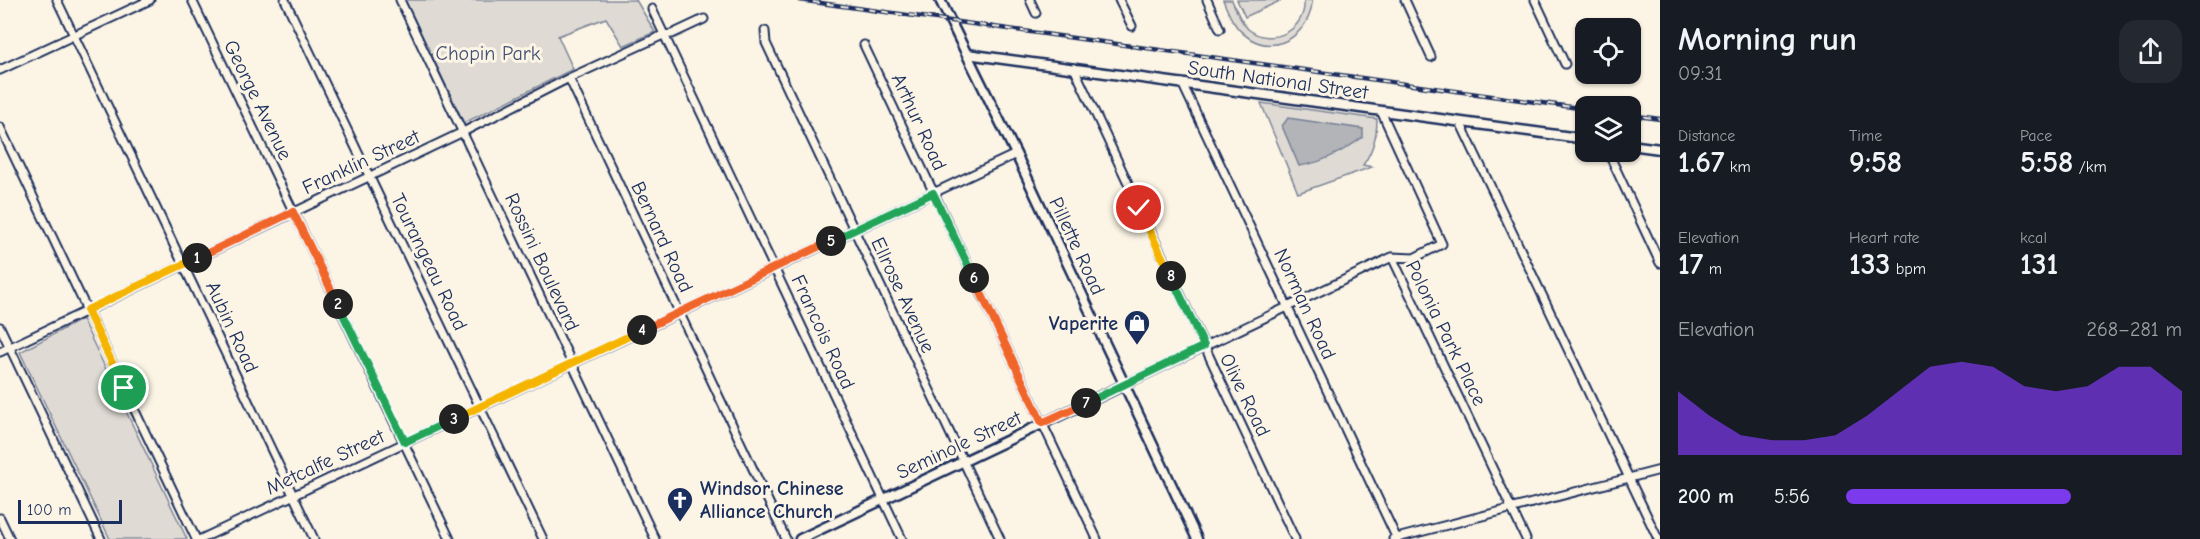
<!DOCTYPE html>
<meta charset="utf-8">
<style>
body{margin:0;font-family:"Comic Neue",sans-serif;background:#242831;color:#f1f3f6;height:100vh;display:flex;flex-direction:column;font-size:22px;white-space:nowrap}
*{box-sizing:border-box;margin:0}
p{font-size:20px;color:#9ea1a6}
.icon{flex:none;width:33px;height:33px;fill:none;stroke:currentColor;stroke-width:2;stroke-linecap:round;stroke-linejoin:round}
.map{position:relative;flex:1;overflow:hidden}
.panel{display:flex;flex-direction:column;background:#171b24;width:540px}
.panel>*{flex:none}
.fabs{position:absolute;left:1575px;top:18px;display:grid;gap:12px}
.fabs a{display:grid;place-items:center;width:66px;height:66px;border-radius:12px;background:#171b24;box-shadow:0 2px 4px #0004;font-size:30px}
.scale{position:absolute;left:18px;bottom:15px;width:104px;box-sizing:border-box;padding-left:6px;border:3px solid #1b2f5e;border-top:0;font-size:16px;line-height:21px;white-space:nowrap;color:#1b2f5e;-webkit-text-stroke:4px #fcf5e5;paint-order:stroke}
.pin{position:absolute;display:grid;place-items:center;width:51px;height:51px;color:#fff;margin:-26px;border:3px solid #fff;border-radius:50%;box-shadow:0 2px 6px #0007}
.km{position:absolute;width:30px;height:30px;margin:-15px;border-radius:50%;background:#222;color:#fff;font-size:16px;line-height:30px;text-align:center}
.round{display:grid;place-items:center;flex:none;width:63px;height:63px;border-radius:18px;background:#242831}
.headline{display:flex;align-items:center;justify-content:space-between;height:102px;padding:0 18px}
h1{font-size:33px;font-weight:700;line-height:45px}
.stats{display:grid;grid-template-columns:repeat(3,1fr);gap:9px;height:102px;padding:6px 18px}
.stats div{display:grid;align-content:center}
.stats b{font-size:30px;font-weight:700}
.stats small{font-size:16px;font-weight:400}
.stats p{font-size:16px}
.chart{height:168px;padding:12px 18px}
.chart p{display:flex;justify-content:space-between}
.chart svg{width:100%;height:108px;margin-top:6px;fill:#7c3aed;opacity:.7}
ul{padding:0 18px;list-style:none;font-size:20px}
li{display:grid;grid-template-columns:96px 72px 1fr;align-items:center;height:45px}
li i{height:15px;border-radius:8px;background:#7c3aed}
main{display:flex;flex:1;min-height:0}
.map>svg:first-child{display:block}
.green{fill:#dfdbd4;stroke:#7d8599;stroke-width:1.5}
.water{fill:#b2b4b8;stroke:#767f94;stroke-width:1.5}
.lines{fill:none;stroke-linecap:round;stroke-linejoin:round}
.minor-casing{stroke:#1b2f5e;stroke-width:11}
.tertiary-casing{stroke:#1b2f5e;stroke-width:13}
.minor{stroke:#fcf5e5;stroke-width:7}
.tertiary{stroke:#fcf5e5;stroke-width:8}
.rail-casing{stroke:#1b2f5e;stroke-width:4.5}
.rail{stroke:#fcf5e5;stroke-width:2;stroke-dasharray:7;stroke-linecap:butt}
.split-1-casing{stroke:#fff;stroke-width:12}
.split-2-casing{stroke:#fff;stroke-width:12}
.split-3-casing{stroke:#fff;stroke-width:12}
.split-4-casing{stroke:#fff;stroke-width:12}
.split-5-casing{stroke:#fff;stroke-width:12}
.split-6-casing{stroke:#fff;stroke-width:12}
.split-7-casing{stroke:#fff;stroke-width:12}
.split-8-casing{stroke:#fff;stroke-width:12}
.split-9-casing{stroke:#fff;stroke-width:12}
.split-1{stroke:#f5b400;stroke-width:8}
.split-2{stroke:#f0652b;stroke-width:8}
.split-3{stroke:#22a559;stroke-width:8}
.split-4{stroke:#f5b400;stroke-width:8}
.split-5{stroke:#f0652b;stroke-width:8}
.split-6{stroke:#22a559;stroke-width:8}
.split-7{stroke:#f0652b;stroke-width:8}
.split-8{stroke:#22a559;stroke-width:8}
.split-9{stroke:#f5b400;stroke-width:8}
.labels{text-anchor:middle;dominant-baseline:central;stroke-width:6;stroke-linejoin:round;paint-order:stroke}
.park-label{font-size:20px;fill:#425176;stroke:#fcf5e5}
.street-label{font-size:20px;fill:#1b2f5e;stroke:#fcf5e5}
.poi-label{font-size:20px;font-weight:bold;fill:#1b2f5e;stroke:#fcf5e5;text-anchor:end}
</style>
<main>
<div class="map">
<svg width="1660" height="539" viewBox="0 0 1660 539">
<rect width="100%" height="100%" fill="#fcf5e5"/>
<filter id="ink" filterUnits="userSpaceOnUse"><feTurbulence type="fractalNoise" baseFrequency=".0167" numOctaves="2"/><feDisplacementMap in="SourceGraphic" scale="12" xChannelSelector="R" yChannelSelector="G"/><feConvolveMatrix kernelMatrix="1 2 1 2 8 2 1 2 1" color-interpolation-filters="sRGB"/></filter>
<g filter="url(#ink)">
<!-- green -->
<path class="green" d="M405,0H636L655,32L623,46L606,18L558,36L573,69L464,123Z
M1223,0H1232C1236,10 1240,21 1248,29C1271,48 1307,30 1304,0H1312C1312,31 1278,57 1249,38C1235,29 1229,15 1223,0Z
M1237,0H1282L1245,17Z
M1261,103L1377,119C1377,135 1373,151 1363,165L1372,167L1298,193Z
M82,319L187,539H110L20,352Z"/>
<!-- water -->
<path class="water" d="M1288,118L1363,129V137C1344,151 1323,163 1299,166L1282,126Z"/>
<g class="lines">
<!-- minor casing -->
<g class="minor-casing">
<path id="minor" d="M57,0L314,539
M192,0L450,539
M285,0L543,539
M400,0L655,539
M1030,0L1036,13
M1119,0L1132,26
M1207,0L1220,29
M1405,0L1431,57
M1535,0L1565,64
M652,9L902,539
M765,31L766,43L1000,539
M864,45L1097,539
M1074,68L1295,539
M0,70L150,0
M569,78L786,539
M1182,83L1397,539
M1460,122L1658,539
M0,127L196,539
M1608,152L1660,263
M1392,257L1526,539
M0,327L101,539
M0,352L463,132L569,78L663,35L672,34L704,19
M1124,385L1392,257L1414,258L1442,244L1381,111
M0,518L10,539
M201,539L1016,154
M1393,539L1660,470"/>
</g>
<!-- tertiary casing -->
<g class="tertiary-casing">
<path id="tertiary" d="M940,0L1016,154L1197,539
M967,54L1586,139
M1630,145L1660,149
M800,539L1124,385"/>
</g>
<!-- minor -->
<use href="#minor" class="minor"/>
<!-- tertiary -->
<use href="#tertiary" class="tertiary"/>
<!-- rail casing -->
<g class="rail-casing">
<path id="rail" d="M799,0L1586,109
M1630,115L1660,119"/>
</g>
<!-- rail -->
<use href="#rail" class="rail"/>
</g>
</g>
<g class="lines" filter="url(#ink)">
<!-- split-1 casing -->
<g class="split-1-casing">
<path id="split-1" d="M124,388L87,310L197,258"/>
</g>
<!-- split-2 casing -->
<g class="split-2-casing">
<path id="split-2" d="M197,258L293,212L338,304"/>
</g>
<!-- split-3 casing -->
<g class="split-3-casing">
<path id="split-3" d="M338,304L405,442L454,419"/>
</g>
<!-- split-4 casing -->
<g class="split-4-casing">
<path id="split-4" d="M454,419L642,330"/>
</g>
<!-- split-5 casing -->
<g class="split-5-casing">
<path id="split-5" d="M642,330L831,241"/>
</g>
<!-- split-6 casing -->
<g class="split-6-casing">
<path id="split-6" d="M831,241L933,193L974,278"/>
</g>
<!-- split-7 casing -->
<g class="split-7-casing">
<path id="split-7" d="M974,278L1042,423L1086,403"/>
</g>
<!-- split-8 casing -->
<g class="split-8-casing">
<path id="split-8" d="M1086,403L1204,346L1171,276"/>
</g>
<!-- split-9 casing -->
<g class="split-9-casing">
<path id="split-9" d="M1139,208L1171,276"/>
</g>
<!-- split-1 -->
<use href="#split-1" class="split-1"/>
<!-- split-2 -->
<use href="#split-2" class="split-2"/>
<!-- split-3 -->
<use href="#split-3" class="split-3"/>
<!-- split-4 -->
<use href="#split-4" class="split-4"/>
<!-- split-5 -->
<use href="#split-5" class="split-5"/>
<!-- split-6 -->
<use href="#split-6" class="split-6"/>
<!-- split-7 -->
<use href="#split-7" class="split-7"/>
<!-- split-8 -->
<use href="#split-8" class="split-8"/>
<!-- split-9 -->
<use href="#split-9" class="split-9"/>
</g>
<!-- icons -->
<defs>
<g id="shop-pin" transform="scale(1.35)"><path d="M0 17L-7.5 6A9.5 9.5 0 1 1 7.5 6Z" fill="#1b2f5e" stroke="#fcf5e5"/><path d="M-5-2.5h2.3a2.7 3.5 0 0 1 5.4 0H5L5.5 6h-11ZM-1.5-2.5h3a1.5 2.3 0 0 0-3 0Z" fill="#fff"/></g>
<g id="church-pin" transform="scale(1.35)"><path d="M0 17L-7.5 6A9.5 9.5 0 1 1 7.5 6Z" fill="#1b2f5e" stroke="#fcf5e5"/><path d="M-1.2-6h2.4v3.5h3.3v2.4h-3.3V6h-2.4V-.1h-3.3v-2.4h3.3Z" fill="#fff"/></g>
</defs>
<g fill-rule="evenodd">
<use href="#shop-pin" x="1137" y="323"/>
<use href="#church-pin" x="680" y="500"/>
</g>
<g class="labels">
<!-- park labels -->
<g class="park-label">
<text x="488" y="53">Chopin Park</text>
</g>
<!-- street labels -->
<g class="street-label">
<text transform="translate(1278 80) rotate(8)">South National Street</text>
<text transform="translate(258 100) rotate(64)">George Avenue</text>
<text transform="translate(919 122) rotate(65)">Arthur Road</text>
<text transform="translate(361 162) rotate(-25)">Franklin Street</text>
<text transform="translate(662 237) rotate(65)">Bernard Road</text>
<text transform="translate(1077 246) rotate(65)">Pillette Road</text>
<text transform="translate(429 262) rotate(64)">Tourangeau Road</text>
<text transform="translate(542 262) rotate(65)">Rossini Boulevard</text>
<text transform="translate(903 295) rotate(65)">Ellrose Avenue</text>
<text transform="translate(1305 304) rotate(65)">Norman Road</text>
<text transform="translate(232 327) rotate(65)">Aubin Road</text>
<text transform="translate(823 332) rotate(65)">Francois Road</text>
<text transform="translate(1446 333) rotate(64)">Polonia Park Place</text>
<text transform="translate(1245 395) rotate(64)">Olive Road</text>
<text transform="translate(959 445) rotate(-25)">Seminole Street</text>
<text transform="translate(325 462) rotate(-25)">Metcalfe Street</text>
</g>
<!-- poi labels -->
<g class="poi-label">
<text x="1118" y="323">Vaperite</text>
<text x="700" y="488" text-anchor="start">Windsor Chinese<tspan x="700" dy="23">Alliance Church</tspan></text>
</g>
</g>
</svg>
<div class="fabs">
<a><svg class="icon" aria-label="locate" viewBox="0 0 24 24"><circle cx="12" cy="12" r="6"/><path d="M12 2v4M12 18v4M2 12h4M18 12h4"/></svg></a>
<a><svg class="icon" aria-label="layers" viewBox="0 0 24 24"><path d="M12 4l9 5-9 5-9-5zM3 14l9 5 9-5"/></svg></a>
</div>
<div class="scale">100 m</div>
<div class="pin" style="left:124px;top:388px;background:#1e9e55"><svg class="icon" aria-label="arrive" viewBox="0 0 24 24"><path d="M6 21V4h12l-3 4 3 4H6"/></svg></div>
<div class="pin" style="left:1139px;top:208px;background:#d93025"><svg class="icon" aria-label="check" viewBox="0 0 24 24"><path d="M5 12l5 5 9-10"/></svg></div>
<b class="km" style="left:197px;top:258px">1</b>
<b class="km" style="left:338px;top:304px">2</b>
<b class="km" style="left:454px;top:419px">3</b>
<b class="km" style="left:642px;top:330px">4</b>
<b class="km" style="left:831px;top:241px">5</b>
<b class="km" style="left:974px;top:278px">6</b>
<b class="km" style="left:1086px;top:403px">7</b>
<b class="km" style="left:1171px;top:276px">8</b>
</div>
<section class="panel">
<div class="headline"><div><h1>Morning run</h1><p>09:31</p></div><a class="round"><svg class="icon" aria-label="share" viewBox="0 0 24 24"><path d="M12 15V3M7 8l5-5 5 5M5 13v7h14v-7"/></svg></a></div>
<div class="stats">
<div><p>Distance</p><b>1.67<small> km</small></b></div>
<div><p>Time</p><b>9:58</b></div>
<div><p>Pace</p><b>5:58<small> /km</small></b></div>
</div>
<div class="stats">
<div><p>Elevation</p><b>17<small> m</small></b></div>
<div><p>Heart rate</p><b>133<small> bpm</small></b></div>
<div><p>kcal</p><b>131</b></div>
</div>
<div class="chart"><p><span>Elevation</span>268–281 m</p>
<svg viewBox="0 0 160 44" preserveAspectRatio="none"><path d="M0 44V18L10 28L20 36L30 38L40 38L50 36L60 28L70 18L80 8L90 6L100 8L110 16L120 18L130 16L140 8L150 8L160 18V44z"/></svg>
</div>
<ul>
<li><b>200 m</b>5:56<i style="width:67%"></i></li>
</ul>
</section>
</main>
